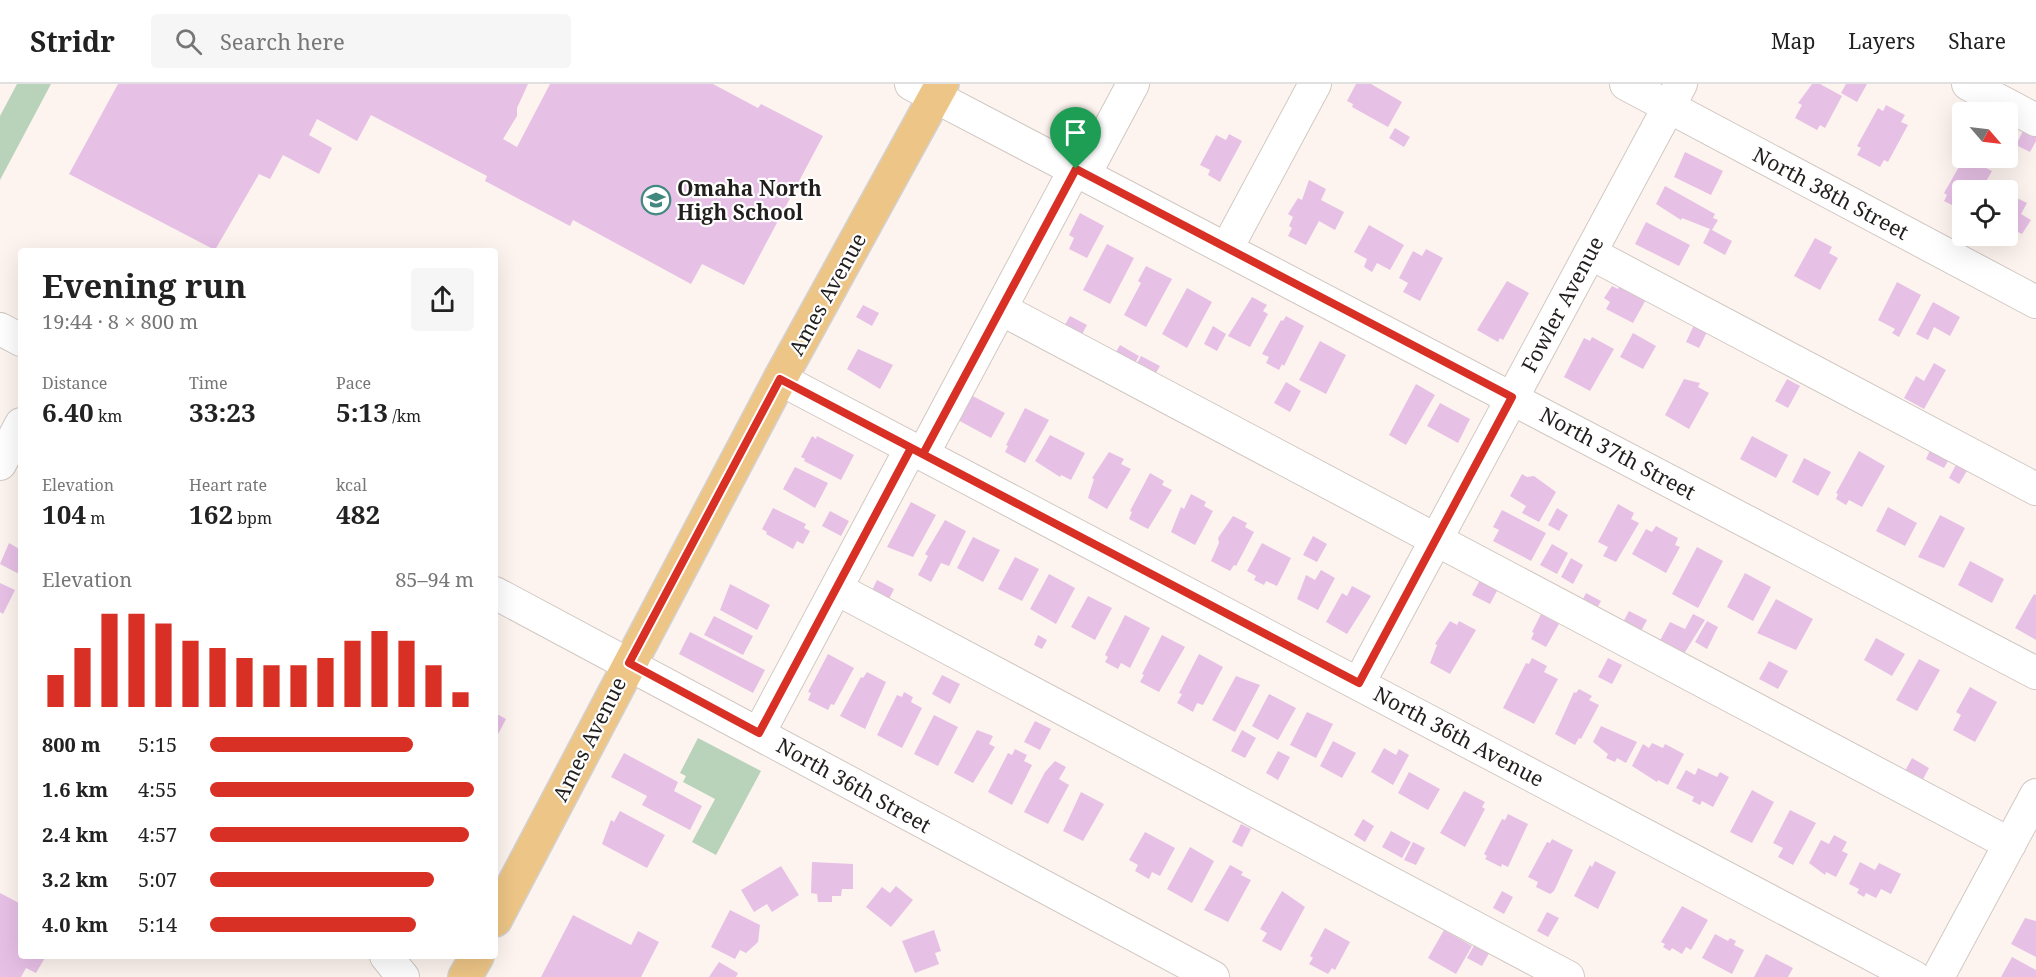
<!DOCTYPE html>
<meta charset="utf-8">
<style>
body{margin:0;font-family:"Noto Serif",serif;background:#f6f6f6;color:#222;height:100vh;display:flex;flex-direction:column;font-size:22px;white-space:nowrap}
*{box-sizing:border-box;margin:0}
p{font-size:20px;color:#767676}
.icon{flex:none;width:33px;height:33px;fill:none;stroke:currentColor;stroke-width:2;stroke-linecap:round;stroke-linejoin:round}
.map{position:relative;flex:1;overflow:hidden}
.details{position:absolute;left:18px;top:164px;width:480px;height:711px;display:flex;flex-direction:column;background:#fff;border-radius:6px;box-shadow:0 6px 24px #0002}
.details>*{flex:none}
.needle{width:39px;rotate:118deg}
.fabs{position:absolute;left:1952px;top:18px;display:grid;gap:12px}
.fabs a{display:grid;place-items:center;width:66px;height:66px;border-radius:6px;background:#fff;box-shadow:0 6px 24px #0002;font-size:30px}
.pin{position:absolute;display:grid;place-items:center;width:51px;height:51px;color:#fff;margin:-62px -26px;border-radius:50% 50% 50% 0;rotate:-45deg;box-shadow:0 0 6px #0007}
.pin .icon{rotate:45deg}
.round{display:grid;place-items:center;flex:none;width:63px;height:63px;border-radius:6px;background:#f6f6f6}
.head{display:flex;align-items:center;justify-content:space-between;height:102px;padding:0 24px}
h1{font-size:33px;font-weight:700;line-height:45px}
.figures{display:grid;grid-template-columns:repeat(3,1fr);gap:9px;height:102px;padding:6px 24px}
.figures div{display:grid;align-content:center}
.figures b{font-size:26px;font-weight:700}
.figures small{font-size:16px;font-weight:400}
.figures p{font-size:16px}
.chart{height:168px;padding:12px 24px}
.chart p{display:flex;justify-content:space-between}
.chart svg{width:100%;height:108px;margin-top:6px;stroke:#d93025;stroke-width:6}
ul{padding:0 24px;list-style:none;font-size:20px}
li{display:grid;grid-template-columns:96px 72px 1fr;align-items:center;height:45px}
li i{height:15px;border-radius:8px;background:#d93025}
header{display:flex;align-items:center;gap:36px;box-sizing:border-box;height:84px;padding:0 30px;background:#fff;border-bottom:2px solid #e0e0e0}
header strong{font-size:28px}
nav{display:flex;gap:33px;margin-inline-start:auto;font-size:21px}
.search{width:420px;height:54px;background:#f6f6f6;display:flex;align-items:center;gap:15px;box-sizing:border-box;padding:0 21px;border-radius:6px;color:#767676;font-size:22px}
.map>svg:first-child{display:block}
.green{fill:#b9d2ba}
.building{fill:#e7c0e6}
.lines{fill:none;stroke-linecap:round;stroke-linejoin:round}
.minor-casing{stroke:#d1c8c3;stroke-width:34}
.major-casing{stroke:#d3d2d2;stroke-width:36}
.minor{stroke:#fff;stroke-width:32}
.major{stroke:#edc586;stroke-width:33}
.route-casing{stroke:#fff;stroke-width:12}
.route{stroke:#d93025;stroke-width:8}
.labels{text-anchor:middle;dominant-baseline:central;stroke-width:4.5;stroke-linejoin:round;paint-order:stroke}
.poi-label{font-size:21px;font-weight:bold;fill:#221e1d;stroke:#fff;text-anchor:start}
.street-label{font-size:21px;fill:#221e1d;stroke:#fff}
</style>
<header>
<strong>Stridr</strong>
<div class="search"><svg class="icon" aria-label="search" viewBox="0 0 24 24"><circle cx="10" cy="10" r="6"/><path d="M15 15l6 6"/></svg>Search here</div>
<nav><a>Map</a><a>Layers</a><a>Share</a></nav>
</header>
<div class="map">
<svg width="2036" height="893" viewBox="0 0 2036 893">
<rect width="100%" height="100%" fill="#fdf4ef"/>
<!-- green -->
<path class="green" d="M17,0H51L0,96V32Z
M698,654L761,687L716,771L692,758L715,715L683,698L686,692L680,689Z"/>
<!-- building -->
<path class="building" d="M118,0H528L517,24V32L503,55L517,63L550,0H713L758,24L761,20L823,52L744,201L702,180L691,200L573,136L570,142L485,97L487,92L371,31L357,57L317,35L309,51L332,64L319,90L283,71L270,95L259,90L215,166L69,90Z
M1356,0H1371L1402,18L1388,43L1352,23L1353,20L1347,17Z
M1812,0H1820L1842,12L1825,44L1820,41L1817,46L1795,34L1802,21L1798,19Z
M1846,0H1867L1857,18L1841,9Z
M1886,21L1905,31L1901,38L1908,41L1888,78L1884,76L1880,83L1857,71L1861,64L1857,62L1878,24L1883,27Z
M2025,43L2036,49V57L2030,68L2016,61Z
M1395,44L1410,53L1404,63L1389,54Z
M1229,50L1242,57L1220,98L1208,91L1210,86L1200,81L1216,51L1226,56Z
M1685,68L1723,87L1711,111L1674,93Z
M1964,74L1972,76L1977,74L1986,78L1984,83L1992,87L1981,106H1962V126L1944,117L1947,111L1944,109Z
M1309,96L1326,105L1321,116L1344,128L1335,146L1319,137L1306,161L1288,152L1292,144L1289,142L1293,133L1288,130L1298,114L1302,116Z
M1665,102L1715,130L1713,134L1718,136L1712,146L1732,157L1725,171L1703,159L1710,145L1682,134L1681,136L1656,120Z
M2007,109L2027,119L2021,130L2031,136L2022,150L2012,145L2007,151Z
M1080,129L1104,142L1087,174L1069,165L1074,154L1069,151Z
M1646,138L1690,161L1679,182L1635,160Z
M1369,141L1404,161L1390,186L1377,179L1372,188L1364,183L1367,175L1354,168Z
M1815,154L1832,163L1829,169L1838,174L1820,206L1794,192Z
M1107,160L1134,174L1110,220L1083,206Z
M1426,165L1443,174L1420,217L1403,208L1408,199L1399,194L1413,167L1422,172Z
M1146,182L1172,195L1146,243L1124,231L1141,199L1138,197Z
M1507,197L1529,209L1503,256L1500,254L1498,258L1477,246Z
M1622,197L1649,210L1633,239L1606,225L1610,218L1604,214L1612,202L1618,205Z
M1897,198L1921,211L1899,253L1892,249L1895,245L1878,236Z
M1187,204L1212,218L1187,264L1162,250Z
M1252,213L1267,221L1263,227L1268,230L1250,263L1228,252Z
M1933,218L1960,233L1950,252L1934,243L1928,256L1916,250Z
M863,221L879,229L872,242L856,233Z
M1070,232L1087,241L1080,254L1063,244Z
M1286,232L1304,242L1284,282L1282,280L1279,286L1266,279L1269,273L1262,270L1281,236L1283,237Z
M1695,239L1708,246L1699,264L1686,258Z
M1213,242L1226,250L1217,267L1204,260Z
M1633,249L1656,262L1643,285L1620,273Z
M1592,253L1614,265L1590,307L1564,293L1584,254L1590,257Z
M1320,257L1346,271L1326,310L1299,296Z
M1120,261L1139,272L1133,283L1113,273Z
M858,265L893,281L880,305L847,285Z
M1141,272L1160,282L1153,294L1134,284Z
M1934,279L1946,286L1924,325L1904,314L1916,292L1924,297Z
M1684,295L1700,299L1698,303L1709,309L1689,345L1665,331Z
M1787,295L1800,302L1788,324L1775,317Z
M1286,298L1301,307L1290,328L1274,319Z
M1416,300L1435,311L1406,361L1389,351Z
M969,310L1005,329L991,354L956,335Z
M1440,319L1470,335L1458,359L1427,342Z
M1025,324L1049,336L1025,379L1005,368L1008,362L1006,361Z
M1050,351L1085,369L1071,396L1061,391L1060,393L1035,377Z
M812,352L816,355L817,352L854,371L841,396L804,377L805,375L801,373Z
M1752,352L1788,371L1776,394L1740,375Z
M1933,360L1952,370L1944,384L1926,375Z
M1859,367L1885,382L1862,423L1849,416L1846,421L1836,415L1838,410L1836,409Z
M1109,368L1124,375L1121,380L1131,385L1107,425L1088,414L1094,395L1092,394Z
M1804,374L1831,388L1818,412L1792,398Z
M1959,375L1970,382L1959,400L1949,394Z
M795,383L828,399L815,424L783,405Z
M1150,389L1164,397L1162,401L1172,406L1148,445L1129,435L1132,428L1130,427Z
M1522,390L1527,393L1534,392L1556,408L1539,438L1522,429L1526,422L1510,412Z
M1191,410L1206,418L1204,422L1213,427L1195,461L1171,448L1181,423L1184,425Z
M911,418L936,431L913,473L887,463Z
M1618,420L1634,429L1631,435L1639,439L1616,478L1603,472L1608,463L1598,458Z
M1888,423L1917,439L1905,462L1876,447Z
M773,424L806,440L804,444L810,447L803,460L797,457L793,465L766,450L767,448L762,445Z
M1557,424L1568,431L1559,447L1548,441Z
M1502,426L1546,449L1531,477L1493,457L1499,446L1493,443Z
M830,427L849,437L841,452L822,442Z
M1940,431L1965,444L1944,484L1918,473Z
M1233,432L1247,439L1245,443L1254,448L1236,482L1234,481L1230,487L1211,477L1219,459L1218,454Z
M945,436L966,447L949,482L941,479L931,498L918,491L928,472L925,470Z
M1656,442L1678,454L1675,461L1680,463L1666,489L1632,470L1646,445L1652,448Z
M1313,452L1327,460L1317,478L1303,471Z
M973,453L1000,466L983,498L957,484Z
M9,459L21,466V491L0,480Z
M1262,459L1291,474L1277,502L1266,497L1264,501L1254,496L1256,492L1247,487Z
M1552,460L1568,469L1557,490L1540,481Z
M1697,463L1723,477L1698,524L1672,510Z
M1015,473L1039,485L1022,517L998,505Z
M1571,474L1583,481L1573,500L1561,493Z
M1970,477L2004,495L1992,519L1958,501Z
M1321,486L1335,494L1318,526L1297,515L1306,491L1315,496Z
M1745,489L1771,503L1753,537L1727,523Z
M1049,490L1075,504L1056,540L1030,525Z
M877,496L894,505L888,517L871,508Z
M1480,496L1498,505L1490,520L1472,511Z
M0,499L15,506L3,530L0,528Z
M730,500L770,521L757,546L720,526Z
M1352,502L1371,512L1347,550L1326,538L1342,509L1347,512Z
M1586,509L1601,517L1595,528L1580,521Z
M2034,510L2036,511V556L2015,544Z
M1088,512L1112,524L1095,556L1071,543Z
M1776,515L1813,535L1796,566L1757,549Z
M1629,527L1647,536L1639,551L1621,542Z
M1541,530L1559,540L1546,563L1531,555L1534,549L1532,548Z
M1693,530L1705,536L1682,573L1658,560L1670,538L1685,545Z
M1125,531L1150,544L1130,584L1121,579L1118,585L1105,578L1108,573L1105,571Z
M714,532L753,552L743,571L704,551Z
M1450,537L1457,541L1459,537L1476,546L1450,590L1430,579L1437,561L1435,560Z
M1707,537L1718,543L1707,565L1695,558Z
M690,548L765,586L753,609L679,570Z
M1038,551L1047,556L1042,565L1034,561Z
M1162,551L1185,563L1159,608L1140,598L1144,591L1142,590Z
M1876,554L1905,570L1892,592L1864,576Z
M828,570L854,584L834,621L831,620L828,626L808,616L811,609L808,608Z
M1199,570L1223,583L1203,621L1197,619L1193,628L1177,619L1182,610L1179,609Z
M1532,574L1547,582L1544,588L1558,595L1534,640L1503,624L1526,579L1529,580Z
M1608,574L1622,581L1612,600L1598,593Z
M1919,575L1940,586L1917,627L1896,616Z
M1769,577L1788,587L1778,605L1759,595Z
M867,588L886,598L865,645L840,632L861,593L863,594Z
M942,591L960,600L950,620L932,610Z
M1236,592L1260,601L1235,648L1212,636Z
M1970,603L1997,618L1975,658L1953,646L1961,631L1956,628Z
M1579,605L1592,612L1589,616L1599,621L1581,655L1579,654L1575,661L1555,650L1574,608L1576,609Z
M904,608L913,613L911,618L922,624L902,664L877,651L897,611L902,613Z
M1269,610L1296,624L1278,656L1252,642Z
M1307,628L1333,640L1316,674L1290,661Z
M495,629L506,635L495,656Z
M934,631L958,643L938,682L914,670Z
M1035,637L1051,645L1040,666L1024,658Z
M1601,642L1637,658L1626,679L1617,674L1615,678L1606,674L1608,670L1593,658Z
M977,646L993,652L989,660L995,663L973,699L954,689Z
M1242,646L1256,654L1245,674L1231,667Z
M1333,657L1356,669L1342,694L1320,682Z
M1652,659L1663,664L1665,660L1684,670L1668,701L1658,696L1657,698L1632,682L1643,660L1649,664Z
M1384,664L1396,671L1399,665L1409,671L1393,701L1371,688Z
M1015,665L1027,671L1024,677L1032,681L1012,721L988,708L1008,669L1012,671Z
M1278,667L1290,673L1278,696L1266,689Z
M624,669L678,698L674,707L702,722L690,746L642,721L647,712L611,693Z
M1912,674L1929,684L1921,699L1904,689Z
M1055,677L1066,683L1059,695L1069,701L1048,740L1024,728L1045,688Z
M1698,684L1717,693L1720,688L1729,693L1713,723L1702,717L1700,721L1692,717L1694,713L1676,704L1686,686L1695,691Z
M1409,688L1440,705L1428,726L1398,709Z
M1752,706L1774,718L1752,759L1730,748Z
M1464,707L1485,718L1482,723L1485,725L1465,763L1440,749Z
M1081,708L1104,720L1083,757L1063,747Z
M1790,726L1816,739L1793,781L1778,773L1783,764L1773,759Z
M620,727L665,751L647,784L602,760L611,736L614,738Z
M1508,730L1528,740L1508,783L1502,780L1501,783L1485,775L1487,772L1484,770L1502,735L1505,736Z
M1363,735L1374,742L1365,758L1354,751Z
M1241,740L1251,745L1242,763L1232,758Z
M1391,747L1411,758L1402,774L1382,763Z
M1145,748L1175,764L1160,792L1152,788L1149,795L1135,787L1138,781L1129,776Z
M1834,751L1847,758L1842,767L1848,770L1836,793L1826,788L1825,791L1809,779L1821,756L1829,760Z
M1552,755L1573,766L1554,807L1550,810L1536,803L1538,798L1528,793L1547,758L1550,759Z
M1413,758L1425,764L1416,781L1404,776Z
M1190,763L1214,777L1192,819L1167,805Z
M1595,777L1616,788L1598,825L1574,812L1590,781L1592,783Z
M812,778L853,780V805H842L841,812H832V818H818L817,810L811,809Z
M1860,778L1875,786L1879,779L1901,790L1891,810L1881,805L1876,814L1866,809L1864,813L1857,809L1859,805L1849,800Z
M1230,781L1243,788L1241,791L1251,796L1228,838L1204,826Z
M781,782L799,811L772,828L767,820L754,828L741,806Z
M896,802L913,816L891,843L866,823L882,803L890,809Z
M1282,807L1305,823L1281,867L1262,857L1267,849L1260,845Z
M1502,807L1513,813L1504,830L1493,824Z
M0,809L21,820V872H46L36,889L26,884L21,893H0Z
M1682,822L1708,836L1691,866L1686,863L1682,870L1672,864L1670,867L1663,863L1665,860L1661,858Z
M730,826L760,841L758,858L746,869L740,866L735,875L711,863Z
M1547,828L1559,834L1548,853L1537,847Z
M573,831L631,861L638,847L659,858L641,893H541Z
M2025,834L2036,837V873L2011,860Z
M1325,844L1350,858L1335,886L1332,884L1328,890L1309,880L1313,874L1310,872Z
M934,846L941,867L935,869L939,880L915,889L902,857Z
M1444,846L1472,862L1456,890L1428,874Z
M1715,850L1728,857L1730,854L1736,857L1734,861L1744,866L1732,890L1702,874Z
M1477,856L1492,864L1482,882L1467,874Z
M1766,870L1793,884L1788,893H1754Z
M2012,873L2036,886V893H2001Z
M719,878L738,889L736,893H709Z"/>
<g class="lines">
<!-- minor casing -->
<g class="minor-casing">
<path id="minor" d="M911,0L2036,589
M1626,0L2036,218
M1968,0L2036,36
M1085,90L1133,0
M1227,164L1315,0
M1590,169L2036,405
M1001,225L2010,760
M0,245L21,256
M780,295L1914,893
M923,370L1075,85
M0,380L21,340
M837,505L1568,893
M495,509L1213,893
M1359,599L1681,0
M759,649L911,364
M386,872L403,893
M1938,893L2036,711"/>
</g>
<!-- major casing -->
<g class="major-casing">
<path id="major" d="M495,836L780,295L942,0
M465,893L477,872"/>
</g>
<!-- minor -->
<use href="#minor" class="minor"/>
<!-- major -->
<use href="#major" class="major"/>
</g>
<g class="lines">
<!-- route casing -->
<g class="route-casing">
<path id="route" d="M1076,85L923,370L780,295L629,579L759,649L911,364L1359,599L1512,313L1076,85"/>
</g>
<!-- route -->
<use href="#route" class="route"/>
</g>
<!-- icons -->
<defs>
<g id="school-ring" transform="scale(1.5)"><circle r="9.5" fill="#fff" stroke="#43887e" stroke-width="1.5"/><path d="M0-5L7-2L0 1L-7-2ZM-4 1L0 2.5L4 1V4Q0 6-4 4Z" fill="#43887e"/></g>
</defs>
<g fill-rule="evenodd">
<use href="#school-ring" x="656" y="116"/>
</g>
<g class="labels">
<!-- poi labels -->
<g class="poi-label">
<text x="677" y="104">Omaha North<tspan x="677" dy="24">High School</tspan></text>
</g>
<!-- street labels -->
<g class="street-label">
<text transform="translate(1831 109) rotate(28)">North 38th Street</text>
<text transform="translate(827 210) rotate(-61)">Ames Avenue</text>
<text transform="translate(1562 220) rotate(-62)">Fowler Avenue</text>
<text transform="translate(1618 369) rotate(28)">North 37th Street</text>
<text transform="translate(1459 652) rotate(28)">North 36th Avenue</text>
<text transform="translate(589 655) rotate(-63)">Ames Avenue</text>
<text transform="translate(854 701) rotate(29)">North 36th Street</text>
</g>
</g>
</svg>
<div class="fabs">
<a><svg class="needle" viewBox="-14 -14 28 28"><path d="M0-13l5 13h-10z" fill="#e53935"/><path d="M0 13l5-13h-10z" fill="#767676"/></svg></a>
<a><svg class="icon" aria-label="locate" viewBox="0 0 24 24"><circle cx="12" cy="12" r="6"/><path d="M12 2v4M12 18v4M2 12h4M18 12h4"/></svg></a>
</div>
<div class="pin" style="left:1076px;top:85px;background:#1e9e55"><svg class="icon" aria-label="arrive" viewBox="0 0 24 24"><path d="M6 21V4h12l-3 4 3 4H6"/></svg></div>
<section class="details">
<div class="head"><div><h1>Evening run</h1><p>19:44 · 8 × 800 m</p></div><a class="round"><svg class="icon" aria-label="share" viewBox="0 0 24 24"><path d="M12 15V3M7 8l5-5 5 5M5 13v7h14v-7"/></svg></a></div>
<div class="figures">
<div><p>Distance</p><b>6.40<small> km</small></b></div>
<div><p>Time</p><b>33:23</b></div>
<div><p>Pace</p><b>5:13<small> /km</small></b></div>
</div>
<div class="figures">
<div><p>Elevation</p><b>104<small> m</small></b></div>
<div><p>Heart rate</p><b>162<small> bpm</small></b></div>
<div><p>kcal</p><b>482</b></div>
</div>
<div class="chart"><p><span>Elevation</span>85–94 m</p>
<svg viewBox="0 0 160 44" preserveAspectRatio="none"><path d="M5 44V31M15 44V20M25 44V6M35 44V6M45 44V10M55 44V17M65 44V20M75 44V24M85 44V27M95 44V27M105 44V24M115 44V17M125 44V13M135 44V17M145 44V27M155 44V38"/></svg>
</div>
<ul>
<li><b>800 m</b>5:15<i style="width:77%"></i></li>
<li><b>1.6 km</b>4:55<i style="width:100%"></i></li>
<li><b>2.4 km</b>4:57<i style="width:98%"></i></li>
<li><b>3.2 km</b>5:07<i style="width:85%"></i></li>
<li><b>4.0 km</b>5:14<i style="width:78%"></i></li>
</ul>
</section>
</div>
